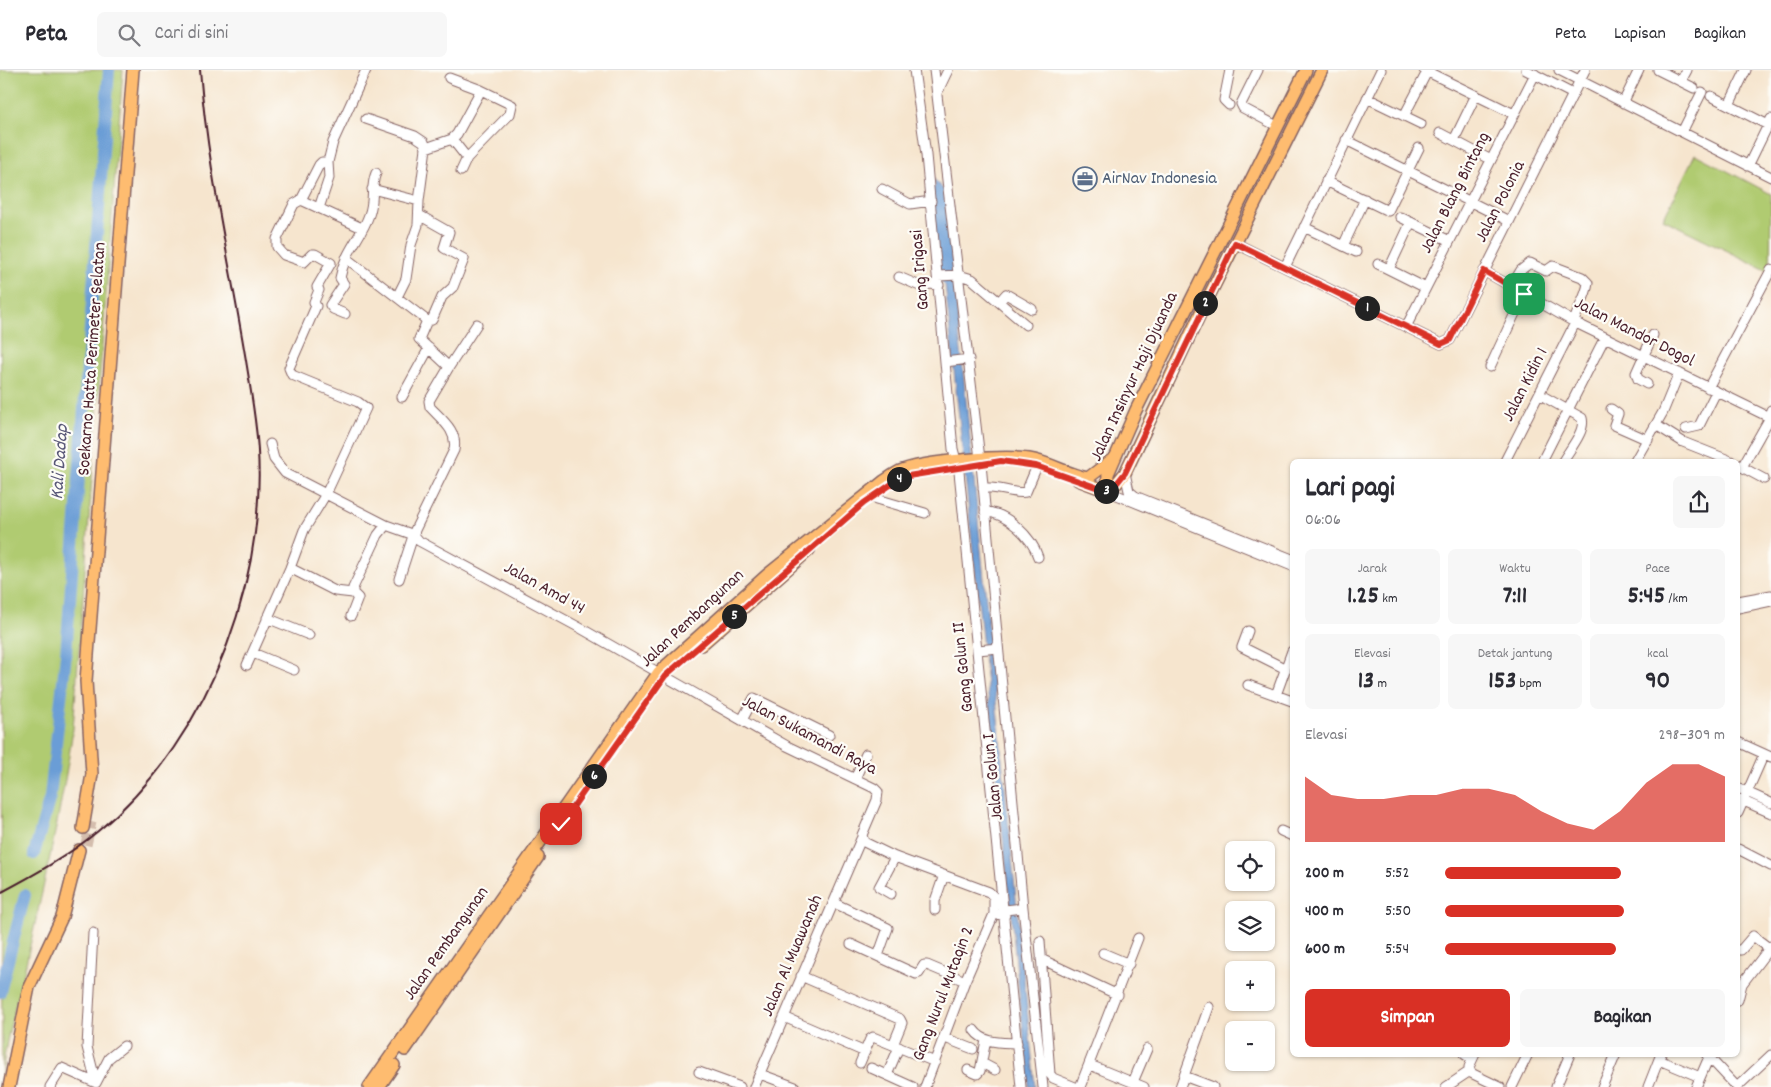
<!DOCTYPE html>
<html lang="id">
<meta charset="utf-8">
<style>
body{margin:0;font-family:Dekko,sans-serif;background:#f7f7f7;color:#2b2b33;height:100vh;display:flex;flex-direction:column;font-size:19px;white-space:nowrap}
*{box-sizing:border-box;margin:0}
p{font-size:16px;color:#7c7c81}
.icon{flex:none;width:28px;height:28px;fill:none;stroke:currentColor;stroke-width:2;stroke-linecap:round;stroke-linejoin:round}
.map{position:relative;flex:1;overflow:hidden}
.details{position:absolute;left:1290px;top:389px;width:450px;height:598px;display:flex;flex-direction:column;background:#fff;border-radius:8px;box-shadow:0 1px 4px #0004}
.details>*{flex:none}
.tools{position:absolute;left:1225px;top:771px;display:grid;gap:10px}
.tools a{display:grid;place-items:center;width:50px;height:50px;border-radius:8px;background:#fff;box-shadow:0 1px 4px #0004;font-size:25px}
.pin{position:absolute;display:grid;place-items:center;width:42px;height:42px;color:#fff;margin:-21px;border-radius:10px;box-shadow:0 2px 8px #0006}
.km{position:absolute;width:25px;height:25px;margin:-12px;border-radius:50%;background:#222;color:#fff;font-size:14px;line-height:25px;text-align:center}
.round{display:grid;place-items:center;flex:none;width:52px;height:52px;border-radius:8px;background:#f7f7f7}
.headline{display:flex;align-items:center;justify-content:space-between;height:85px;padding:0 15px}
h1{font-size:28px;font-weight:800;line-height:38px}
.stats{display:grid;grid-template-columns:repeat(3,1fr);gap:8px;height:85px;padding:5px 15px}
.stats div{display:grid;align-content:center;border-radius:8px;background:#f7f7f7;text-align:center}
.stats b{font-size:25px;font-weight:800}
.stats small{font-size:14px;font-weight:400}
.stats p{font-size:14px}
.chart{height:140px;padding:10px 15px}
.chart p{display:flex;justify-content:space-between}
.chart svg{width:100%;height:90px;margin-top:5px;fill:#d93025;opacity:.7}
.primary-button{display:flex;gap:10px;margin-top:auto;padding:10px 15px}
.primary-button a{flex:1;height:58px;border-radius:8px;background:#d93025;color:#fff;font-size:20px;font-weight:800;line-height:58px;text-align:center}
.primary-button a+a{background:#f7f7f7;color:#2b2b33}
ul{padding:0 15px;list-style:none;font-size:16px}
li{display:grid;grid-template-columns:80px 60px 1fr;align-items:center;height:38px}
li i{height:12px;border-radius:6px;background:#d93025}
header{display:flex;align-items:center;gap:30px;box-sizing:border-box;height:70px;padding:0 25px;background:#fff;border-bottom:1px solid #e1e1e2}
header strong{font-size:24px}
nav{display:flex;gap:28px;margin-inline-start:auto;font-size:18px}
.search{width:350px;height:45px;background:#f7f7f7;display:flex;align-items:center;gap:12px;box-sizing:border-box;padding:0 18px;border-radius:8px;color:#7c7c81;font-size:19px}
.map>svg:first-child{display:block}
.green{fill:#b0cb71;stroke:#7d754e}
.water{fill:#6b9dd6;stroke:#5a5e80}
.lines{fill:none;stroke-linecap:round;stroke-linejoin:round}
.river{stroke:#6b9dd6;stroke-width:12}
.major-tunnel{stroke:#d4bdad;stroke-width:11;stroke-dasharray:11 5.5;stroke-linecap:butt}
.minor-casing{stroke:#866464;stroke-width:11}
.major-casing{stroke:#866464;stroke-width:14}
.minor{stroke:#fff;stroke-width:9}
.major{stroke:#febc70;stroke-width:11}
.rail{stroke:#4a1f2b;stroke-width:2}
.route-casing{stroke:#fff;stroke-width:10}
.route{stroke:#d93025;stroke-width:6}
.labels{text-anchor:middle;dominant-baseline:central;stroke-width:4.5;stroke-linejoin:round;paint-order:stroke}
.service-label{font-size:18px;fill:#4e5e75;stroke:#fdfcf7;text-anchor:start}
.street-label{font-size:18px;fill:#4a1f2b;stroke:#fdfcf7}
.water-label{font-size:19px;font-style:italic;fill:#595878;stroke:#fdfcf7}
</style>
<header>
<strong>Peta</strong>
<div class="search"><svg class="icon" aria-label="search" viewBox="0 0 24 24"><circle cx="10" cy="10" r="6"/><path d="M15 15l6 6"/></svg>Cari di sini</div>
<nav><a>Peta</a><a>Lapisan</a><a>Bagikan</a></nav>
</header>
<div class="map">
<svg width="1771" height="1017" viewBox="0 0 1771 1017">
<rect width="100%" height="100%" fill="#fdfcf7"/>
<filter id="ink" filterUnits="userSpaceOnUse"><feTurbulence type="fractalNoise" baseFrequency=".02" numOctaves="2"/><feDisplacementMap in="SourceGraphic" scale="10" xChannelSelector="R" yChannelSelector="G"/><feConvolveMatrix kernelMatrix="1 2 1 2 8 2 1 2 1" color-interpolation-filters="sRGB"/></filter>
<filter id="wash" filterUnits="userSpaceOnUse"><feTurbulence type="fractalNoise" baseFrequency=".0096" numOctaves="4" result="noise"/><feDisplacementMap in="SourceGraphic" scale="20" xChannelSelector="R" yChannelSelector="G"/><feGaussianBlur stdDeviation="1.12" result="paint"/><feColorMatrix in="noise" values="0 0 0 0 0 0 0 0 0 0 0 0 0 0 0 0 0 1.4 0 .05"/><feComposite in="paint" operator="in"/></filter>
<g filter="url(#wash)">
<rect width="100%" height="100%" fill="#f6e5ce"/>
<!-- green -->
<path class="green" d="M0,0H123L73,659C62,740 43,818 25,898C16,936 2,977 2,1017Z
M1695,84L1771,124L1770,202L1663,149Z"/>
<!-- water -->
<path class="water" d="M934,109L945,121L1035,1017H1029Z"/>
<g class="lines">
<!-- river -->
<path class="river" d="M933,123L946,209
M34,784L50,727L66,584L109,0
M0,922L25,825"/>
</g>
</g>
<g filter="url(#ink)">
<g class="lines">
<!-- major-tunnel -->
<path class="major-tunnel" d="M86,775L91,752"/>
<!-- minor casing -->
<g class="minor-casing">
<path id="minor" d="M914,0L926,85L953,379L959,402L1021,1017
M934,0L980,389
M1258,0L1241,34L1243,38L1277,56
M1424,0L1514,44
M1526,0L1573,24
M1559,0L1771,107
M1658,0L1694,18
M449,8L481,20L512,35L510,44L467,88L452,69
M1681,11L1687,0
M938,21L948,0
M1711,26L1768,55
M1367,28L1421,54
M1623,33L1639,0
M1229,35L1224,30L1230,0
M1729,35L1746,0
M1404,46L1427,2
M366,49L415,66L424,72L426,78L419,131L418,155L411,175L406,209L397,227
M1682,62L1702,22
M1440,63L1491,90
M1346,70L1509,151
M1454,70L1476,25
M426,78L452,69L457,64L481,20
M1748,96L1771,49
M461,101L467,88
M1326,111L1388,141L1419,78
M372,119L419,131
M882,119L910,134L931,131
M301,130L362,158
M319,138L329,108L328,92L333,72L366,0
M419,145L449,162L444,178L464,189L453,217L442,227L432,250L426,251
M1400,147L1450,171
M1304,157L1356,182
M1235,173L1441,274L1450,270L1585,0
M1343,176L1365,129
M346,188L425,249L426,253L419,269L449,297L429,331L430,337C442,350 458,361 454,380L415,460L399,509
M1378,194L1426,218
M1285,197L1381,0
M1389,199L1411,152
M1484,201L1574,252L1771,348
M938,206L959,205L972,209L1026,255
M899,207L922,217L929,214L939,215
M999,232L1006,224L1032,239
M345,244L333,239L330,235L344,214L340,208C345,181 361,168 369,145C375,130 370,117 376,103
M1406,257L1535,4
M945,292L969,289
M449,297L477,254
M1490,297L1524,224
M1647,314L1638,309L1636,303L1653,265
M1708,318L1771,200
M1539,324L1582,348C1586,361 1569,380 1563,391
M402,327L429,278
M1611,339L1618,344L1614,355L1648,370
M1656,355L1683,372L1731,391
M1686,359L1699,356L1716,322
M270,374L274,389L285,403L386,455
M1505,391L1573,257C1575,241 1586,229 1588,213L1582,207L1553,196L1546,201L1530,193L1521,200L1511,217
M1542,391L1605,267
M1635,391L1663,342L1679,303
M981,394L1023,838L1043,1017
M1738,395L1764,409
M1742,397L1768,351L1771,340
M1125,403L1129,421L1135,426L1292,489
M983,418C998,416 1016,425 1026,422L1037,396
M1107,421L1292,496
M874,425L877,429L925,443
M985,442C1006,442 1032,467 1038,487
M414,465L419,471L582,559L787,676L874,718L878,722L877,730L862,765L864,772L895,787L989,822L994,827V844L1005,845
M290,498L335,521L353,523
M1738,531L1771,525
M1738,538L1771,531
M351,546L358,528L353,523V518L378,465L386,455L414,465
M267,548L309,565
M1248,561L1242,577L1286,599
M978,580L998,578
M253,583L294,600
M247,595L290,498L304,460L326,424L366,338L358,332L292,305L289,298L316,236L314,232L319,220L317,217L331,193L315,184H312L304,192L284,185L277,177V169L294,134L301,130L319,95L322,92H328
M1248,615L1292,631
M1276,625L1292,581
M742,650L754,628L829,665
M1738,672L1771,687
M855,709L866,684
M1738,718L1771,733
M1739,729L1771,743
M1738,743L1764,684
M1281,761L1292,766
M1738,779L1771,796
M891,824L879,817L895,787
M834,833L888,858L878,886
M935,840V831L944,805
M1005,840L1023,838
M93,863L87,977L96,1013
M1040,871L1050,1004L1053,1008L1075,1017
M851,874L916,904L919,903L924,895H927L965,911
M1738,880H1741L1753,866L1769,878
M1103,883L1129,894
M1041,889L1118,925
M801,906L900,949L902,953L893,975
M1738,930L1742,914L1771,876
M784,947L865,982
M974,960C984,974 1002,972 1017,973
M945,968L973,979
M1464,984L1472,989
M1475,984L1469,997L1471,1003L1500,1017
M1706,984L1737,1017
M1659,990L1700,1007
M860,993L870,969L873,967L935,992
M982,993L995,1000
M1090,995L1144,1017
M871,998L913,1017
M968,1000L977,1004L980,1001L986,970
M699,1002L740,1017
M760,1004L795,1017
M887,1005L899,977
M1184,1006L1213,1017
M1133,1012L1147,979
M96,1013L109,988L124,976
M50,1017L62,998L96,1013
M754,1017L861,769
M925,1017L965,911L994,844
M1080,1017L1138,868
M1180,1017L1209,937
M1446,1017L1470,1001
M1512,1017L1528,984
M1556,1017L1570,984
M1602,1017L1616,984
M1648,1017L1661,984
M1696,1017L1709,987
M1737,1017L1771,985"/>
</g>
<!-- major casing -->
<g class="major-casing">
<path id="major" d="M1078,410L1107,421
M1107,421L1117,413L1125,403L1201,242L1322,0
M1107,421L1108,404L1136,340L1306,0
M701,575L809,480
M83,758L92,704L86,611L133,0
M405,980L538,787
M9,1017L29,917L62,847L79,780
M369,1017L659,602L767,505L884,411C889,408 894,404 900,401C924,391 1004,385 1029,389C1049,392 1067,404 1088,408L1113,389
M379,1017L394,995"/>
</g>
<!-- minor -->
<use href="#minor" class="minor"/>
<!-- major -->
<use href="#major" class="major"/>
<!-- rail -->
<path class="rail" d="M0,823C34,805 68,786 98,761C213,667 275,495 255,350C240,233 209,118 200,0"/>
</g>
</g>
<g class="lines" filter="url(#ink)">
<!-- route casing -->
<g class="route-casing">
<path id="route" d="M561,754L665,606L864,433L902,407L1001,391L1036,396L1107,421L1117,413L1125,403L1235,173L1441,274L1450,270L1484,201L1524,224"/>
</g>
<!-- route -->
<use href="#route" class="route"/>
</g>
<!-- icons -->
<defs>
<g id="office-ring" transform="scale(1.25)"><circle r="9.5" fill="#fdfcf7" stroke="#5c6f8a" stroke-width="1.5"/><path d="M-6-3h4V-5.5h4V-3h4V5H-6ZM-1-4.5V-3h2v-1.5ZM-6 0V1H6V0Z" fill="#5c6f8a"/></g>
</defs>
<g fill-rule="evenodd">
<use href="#office-ring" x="1085" y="109"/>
</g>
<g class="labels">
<!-- service labels -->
<g class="service-label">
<text x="1102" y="109">AirNav Indonesia</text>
</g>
<!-- street labels -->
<g class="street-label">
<text transform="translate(1456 123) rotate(-63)">Jalan Blang Bintang</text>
<text transform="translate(1501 132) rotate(-63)">Jalan Polonia</text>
<text transform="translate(921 200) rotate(-95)">Gang Irigasi</text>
<text transform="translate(1634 263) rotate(27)">Jalan Mandor Dogol</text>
<text transform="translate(93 289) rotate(-86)">Soekarno Hatta Perimeter Selatan</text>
<text transform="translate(1135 307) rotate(-65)">Jalan Insinyur Haji Djuanda</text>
<text transform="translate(1526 315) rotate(-63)">Jalan Kidin 1</text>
<text transform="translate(544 519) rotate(29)">Jalan Amd 44</text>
<text transform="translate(693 549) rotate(-43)">Jalan Pembangunan</text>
<text transform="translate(964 597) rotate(-96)">Gang Golun II</text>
<text transform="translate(809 666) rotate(28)">Jalan Sukamandi Raya</text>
<text transform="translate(994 707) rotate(-96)">Jalan Golun I</text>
<text transform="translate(447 874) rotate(-55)">Jalan Pembangunan</text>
<text transform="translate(793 886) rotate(-67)">Jalan Al Muawanah</text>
<text transform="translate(944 924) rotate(-69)">Gang Nurul Mutaqin 2</text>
</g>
<!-- water labels -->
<g class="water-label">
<text transform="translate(61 392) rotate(-86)">Kali Dadap</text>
</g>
</g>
</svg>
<div class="tools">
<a><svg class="icon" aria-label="locate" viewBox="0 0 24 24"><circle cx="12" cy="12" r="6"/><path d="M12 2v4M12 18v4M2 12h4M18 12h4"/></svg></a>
<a><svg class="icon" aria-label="layers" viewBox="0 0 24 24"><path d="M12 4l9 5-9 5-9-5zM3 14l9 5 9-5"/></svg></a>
<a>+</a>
<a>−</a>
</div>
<div class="pin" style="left:1524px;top:224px;background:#1e9e55"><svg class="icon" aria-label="arrive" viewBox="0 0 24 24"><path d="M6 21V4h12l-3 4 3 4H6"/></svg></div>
<div class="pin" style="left:561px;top:754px;background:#d93025"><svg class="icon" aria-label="check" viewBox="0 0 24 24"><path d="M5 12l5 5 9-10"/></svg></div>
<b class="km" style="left:1367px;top:238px">1</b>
<b class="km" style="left:1205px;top:233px">2</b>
<b class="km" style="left:1106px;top:421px">3</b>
<b class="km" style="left:899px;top:409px">4</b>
<b class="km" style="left:734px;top:546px">5</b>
<b class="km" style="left:594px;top:706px">6</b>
<section class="details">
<div class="headline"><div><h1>Lari pagi</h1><p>06:06</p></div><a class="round"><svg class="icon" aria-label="share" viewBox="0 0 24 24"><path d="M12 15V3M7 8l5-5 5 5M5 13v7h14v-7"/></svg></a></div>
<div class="stats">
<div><p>Jarak</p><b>1.25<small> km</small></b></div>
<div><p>Waktu</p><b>7:11</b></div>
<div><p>Pace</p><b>5:45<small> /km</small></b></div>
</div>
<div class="stats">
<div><p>Elevasi</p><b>13<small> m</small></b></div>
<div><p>Detak jantung</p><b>153<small> bpm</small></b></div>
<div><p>kcal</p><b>90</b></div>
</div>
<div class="chart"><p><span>Elevasi</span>298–309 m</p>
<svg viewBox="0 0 160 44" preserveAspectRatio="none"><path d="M0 44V12L10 21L20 23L30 23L40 21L50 21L60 18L70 18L80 21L90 29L100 35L110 38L120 29L130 15L140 6L150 6L160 12V44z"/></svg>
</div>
<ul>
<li><b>200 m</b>5:52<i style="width:63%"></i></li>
<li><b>400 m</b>5:50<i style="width:64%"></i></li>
<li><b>600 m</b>5:54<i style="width:61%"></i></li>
</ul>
<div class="primary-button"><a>Simpan</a><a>Bagikan</a></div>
</section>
</div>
